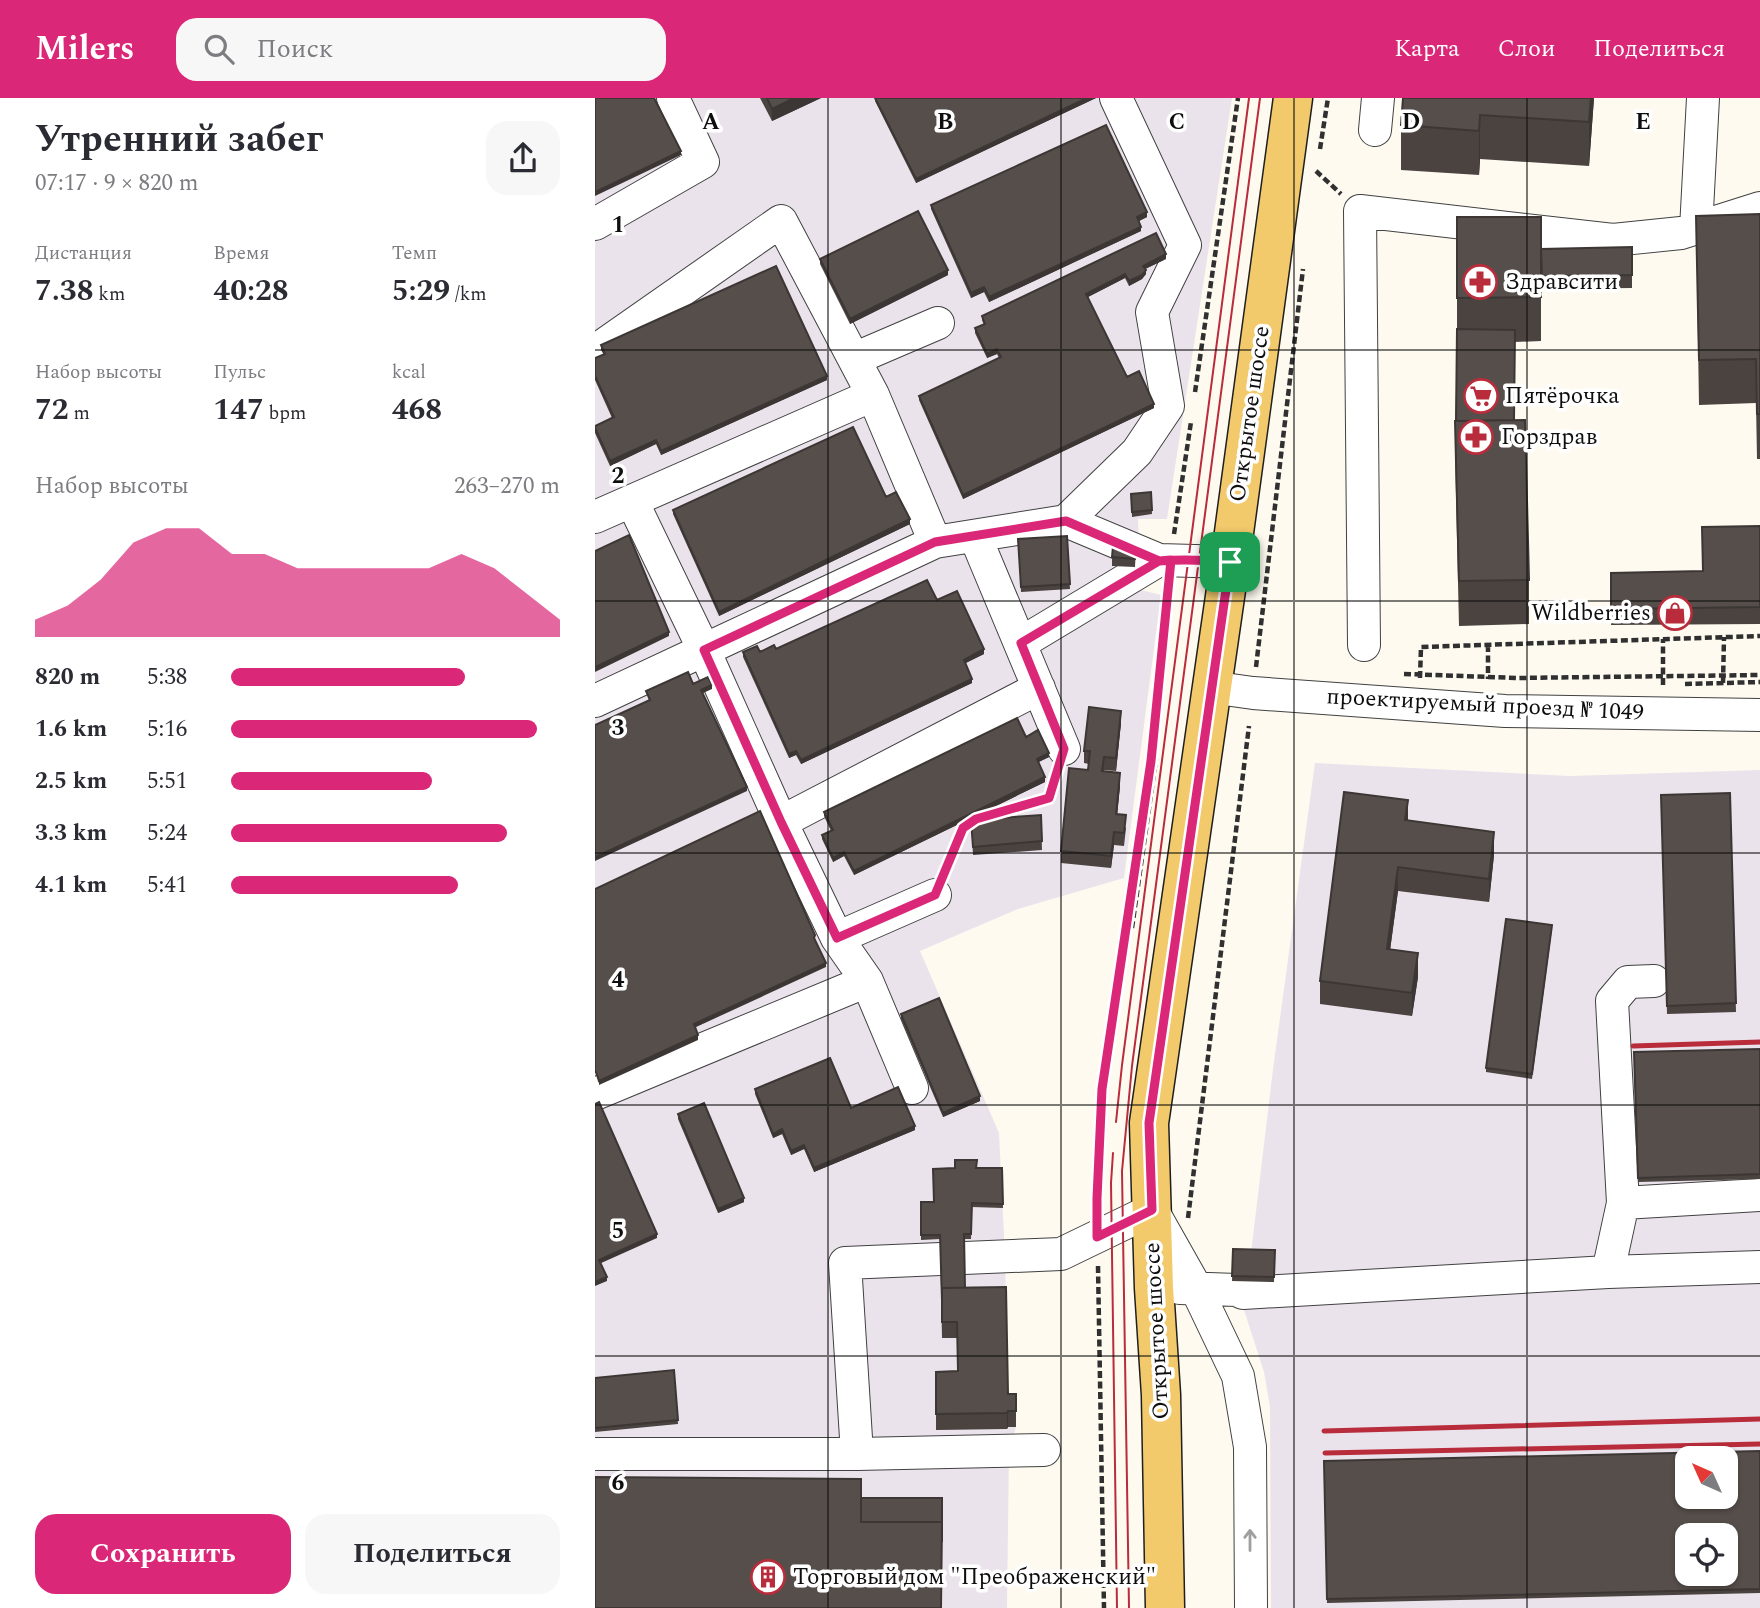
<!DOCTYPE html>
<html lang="ru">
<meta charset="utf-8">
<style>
body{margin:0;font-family:Spectral,serif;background:#f7f7f7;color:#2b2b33;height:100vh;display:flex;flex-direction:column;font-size:26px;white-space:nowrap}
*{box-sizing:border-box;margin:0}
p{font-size:23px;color:#7c7c81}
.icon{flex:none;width:38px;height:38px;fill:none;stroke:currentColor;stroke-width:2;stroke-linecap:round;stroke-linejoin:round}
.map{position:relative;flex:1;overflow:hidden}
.side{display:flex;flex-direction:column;background:#fff;width:595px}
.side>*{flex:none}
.needle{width:46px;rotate:315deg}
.controls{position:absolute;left:1080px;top:1348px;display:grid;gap:14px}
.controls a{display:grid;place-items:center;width:63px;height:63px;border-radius:14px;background:#fff;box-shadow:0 2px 5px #0004;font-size:35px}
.pin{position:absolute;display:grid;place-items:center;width:60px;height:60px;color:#fff;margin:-30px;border-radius:14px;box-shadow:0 4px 10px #0006}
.round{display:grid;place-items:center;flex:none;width:74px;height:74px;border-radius:21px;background:#f7f7f7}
.summary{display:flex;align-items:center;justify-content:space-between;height:119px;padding:0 35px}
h1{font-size:38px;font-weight:700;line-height:52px}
.metrics{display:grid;grid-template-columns:repeat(3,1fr);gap:10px;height:119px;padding:7px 35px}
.metrics div{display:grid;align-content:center}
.metrics b{font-size:30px;font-weight:700}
.metrics small{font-size:19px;font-weight:400}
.metrics p{font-size:19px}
.chart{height:196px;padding:14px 35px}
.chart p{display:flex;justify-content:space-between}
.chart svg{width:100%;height:126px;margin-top:7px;fill:#db2777;opacity:.7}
.button{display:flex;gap:14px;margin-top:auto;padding:14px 35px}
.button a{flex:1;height:80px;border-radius:21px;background:#db2777;color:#fff;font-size:28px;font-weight:700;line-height:80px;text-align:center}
.button a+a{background:#f7f7f7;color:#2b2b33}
ul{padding:0 35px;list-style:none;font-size:23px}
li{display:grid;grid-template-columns:112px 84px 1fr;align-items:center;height:52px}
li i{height:18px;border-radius:9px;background:#db2777}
header{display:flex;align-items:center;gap:42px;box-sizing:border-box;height:98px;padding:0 35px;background:#db2777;color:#fff}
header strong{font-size:33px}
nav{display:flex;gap:38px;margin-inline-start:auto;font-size:24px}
.search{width:490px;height:63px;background:#f7f7f7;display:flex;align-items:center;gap:18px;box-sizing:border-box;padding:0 24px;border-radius:21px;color:#7c7c81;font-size:26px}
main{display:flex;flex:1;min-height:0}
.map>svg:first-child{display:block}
.industrial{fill:#ebe3ec;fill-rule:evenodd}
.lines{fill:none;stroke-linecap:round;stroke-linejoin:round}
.minor-casing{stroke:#414141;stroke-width:34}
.major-casing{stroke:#1f1f1f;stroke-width:41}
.path{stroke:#303030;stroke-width:4.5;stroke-dasharray:7 3.5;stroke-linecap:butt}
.minor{stroke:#fff;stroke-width:32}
.major{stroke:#f2c96b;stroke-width:38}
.tram{stroke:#b82c3b;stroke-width:2}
.rail{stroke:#b82c3b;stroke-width:5}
.wall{fill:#4a4340}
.shaded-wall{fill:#3c3734}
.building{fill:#564e4b;stroke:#3c3734;stroke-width:2;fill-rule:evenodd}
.oneway{stroke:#9f9f9f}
.route-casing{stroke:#fff;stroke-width:14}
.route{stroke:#db2777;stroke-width:9}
.grid{fill:none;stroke:#0e0e0e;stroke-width:2;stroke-opacity:0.55}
.labels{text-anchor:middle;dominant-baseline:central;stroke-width:7;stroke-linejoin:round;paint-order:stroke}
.poi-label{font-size:23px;fill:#0e0e0e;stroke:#fff;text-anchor:start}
.street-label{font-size:23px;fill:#0e0e0e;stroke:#fff}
.grid-label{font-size:23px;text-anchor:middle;font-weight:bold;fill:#0e0e0e;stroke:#fff;stroke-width:7;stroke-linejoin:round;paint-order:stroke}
</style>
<header>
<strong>Milers</strong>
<div class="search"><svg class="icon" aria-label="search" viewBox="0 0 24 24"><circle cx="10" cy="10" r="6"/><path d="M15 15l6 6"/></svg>Поиск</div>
<nav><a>Карта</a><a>Слои</a><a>Поделиться</a></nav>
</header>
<main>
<section class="side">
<div class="summary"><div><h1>Утренний забег</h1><p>07:17 · 9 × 820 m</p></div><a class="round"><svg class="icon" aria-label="share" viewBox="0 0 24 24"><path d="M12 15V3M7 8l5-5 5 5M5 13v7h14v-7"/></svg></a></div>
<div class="metrics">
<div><p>Дистанция</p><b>7.38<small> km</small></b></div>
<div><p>Время</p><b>40:28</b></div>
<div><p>Темп</p><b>5:29<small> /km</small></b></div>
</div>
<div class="metrics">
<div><p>Набор высоты</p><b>72<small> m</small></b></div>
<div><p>Пульс</p><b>147<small> bpm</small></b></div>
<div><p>kcal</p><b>468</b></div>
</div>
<div class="chart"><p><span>Набор высоты</span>263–270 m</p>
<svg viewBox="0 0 160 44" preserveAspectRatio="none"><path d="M0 44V38L10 33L20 24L30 11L40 6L50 6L60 15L70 15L80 20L90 20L100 20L110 20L120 20L130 15L140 20L150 29L160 38V44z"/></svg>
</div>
<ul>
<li><b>820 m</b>5:38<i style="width:71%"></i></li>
<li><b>1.6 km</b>5:16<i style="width:93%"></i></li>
<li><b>2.5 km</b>5:51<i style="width:61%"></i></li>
<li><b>3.3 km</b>5:24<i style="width:84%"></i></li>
<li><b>4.1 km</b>5:41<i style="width:69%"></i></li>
</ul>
<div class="button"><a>Сохранить</a><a>Поделиться</a></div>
</section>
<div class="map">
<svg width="1165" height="1510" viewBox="0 0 1165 1510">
<rect width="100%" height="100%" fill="#fefaf0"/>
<!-- industrial -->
<path class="industrial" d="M0,0H637L572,421H543L546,492L566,497L529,780L423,811L325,853L404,1035L410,1157L413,1312L421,1329L414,1353L412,1510H0Z
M720,665L975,678L1165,672V1510H676L675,1309L669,1274L649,1212L647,1183L656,1155L678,971ZM1092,1360H1130V1398H1092ZM1092,1437H1130V1475H1092Z"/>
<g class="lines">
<!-- minor casing -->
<g class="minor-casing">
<path id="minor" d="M780,32L783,0
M0,126L108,64L78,0
M1101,131L1108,0
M0,253L186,123L278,297
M259,261L343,225
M0,419L278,297L340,444L109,552L37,403
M471,423L542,354L573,308L557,214L590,147L521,0
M380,438L469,651
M340,444L471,423L564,462L635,464
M426,545L564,462
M769,547L765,113L1018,142L1086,135L1165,110
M615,589L658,595L910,613L1165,617
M0,603L109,552L186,724
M242,840L340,797
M272,883L317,990
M0,996L272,883L242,840L186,724L444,590
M1028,1105L1165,1097
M1013,1174L1028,1105L1017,903L1033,884L1059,883
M585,1190L642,1192L648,1195L1013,1174L1165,1169
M0,1356H262L449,1352
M262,1356L250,1165L466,1156L557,1112L601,1190L643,1278L655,1349L656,1510"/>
</g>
<!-- major casing -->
<g class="major-casing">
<path id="major" d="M570,1510L566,1297L559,1190L554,1025L635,464L698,0"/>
</g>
<!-- path -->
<path class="path" d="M725,51L733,0
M721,73L746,96
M600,294L643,0
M579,436L596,324
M893,547V581
M661,569L708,171
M809,576L922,580L1165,577
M825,580L826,549L1165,538
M1128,585L1129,539
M1090,586L1165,584
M1068,587V541
M350,774L367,730L381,721L455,700L462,675
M537,830L561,661
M502,1110L507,991L556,657L573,487
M593,1120L654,628
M503,1168L509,1510"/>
<!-- minor -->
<use href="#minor" class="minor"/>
<!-- major -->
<use href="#major" class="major"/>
<!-- tram -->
<path class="tram" d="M521,1024L527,967L654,0
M518,1055L516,1085L522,1510
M534,1510L527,1073L537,968L665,0"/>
<!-- rail -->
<path class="rail" d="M1038,948L1165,944
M729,1333L1165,1321
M730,1355L1165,1346"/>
</g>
<!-- wall -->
<path class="wall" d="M165,0H226L177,23Z
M280,0H501L321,85L280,3Z
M999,0L994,68L885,61L884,77L806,72V27Z
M336,107L552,119L544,123L546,133L394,204L389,194L376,200L336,111Z
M1165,116V361H1162L1161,305L1104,307L1101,118Z
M862,119L946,151L1037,149V190L947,191L946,163V243L920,244L919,322L934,482V526L864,528L860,355L862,234Z
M225,161L353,177L255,226L225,166Z
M571,161L550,171L551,176L547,181L534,188L530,180L493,199L532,279L559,310L368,401L324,302V298L404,260L402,256L392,260L380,235V230L389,227L387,222V218Z
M6,247L232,282L66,357L61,346L15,368L0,335V328L17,320L0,282V260L9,257L6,252Z
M556,394L557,416L537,419L536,396Z
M291,399L315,426L124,518L78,416V412Z
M1165,428V526L1016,527V475L1108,473Z
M472,438L475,491L426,494L423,441Z
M541,449L540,469L517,468V459Z
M342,502L389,556L370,565L377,585L206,666L201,657L194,660L148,559V554L181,551Z
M526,625L521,673L509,672V674L525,688L522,717L531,730L529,748L519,747L516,770L466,765V753L493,672L494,666L489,665V653Z
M431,639L454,659L443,664L450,684L259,777L249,758L238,764L227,741V737L236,733L229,718V714Z
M1135,695L1141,914L1072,916L1066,697Z
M446,717L447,752L378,757L376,722Z
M813,723L899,757L894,804L803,793L795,852L823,879L817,918L725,906V883Z
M957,831L937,981L891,974V970Z
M306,916L385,1003L348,1019L306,921Z
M1165,951V1081L1043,1084L1039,954Z
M160,991L256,1010L320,1032L219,1074L209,1051L196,1057L187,1036L178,1040L160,996Z
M83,1016L149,1104L123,1115L83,1021Z
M381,1070H407L408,1110L377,1109L376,1141H369L370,1190L413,1296H421V1329H413L412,1331L341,1332V1274L363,1273L362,1240H347L345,1141L326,1142V1104H339Z
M638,1151L680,1152L679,1184L637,1183Z
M79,1272L83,1326L0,1334V1280Z
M1165,1353V1495L732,1505L729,1363Z"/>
<!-- shaded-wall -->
<path class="shaded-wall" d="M199,0H226L177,23V11Z
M492,0H501L321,85V81Z
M996,0H999L994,68V24Z
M885,17V61L884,77V33Z
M86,53V57L0,98V94Z
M552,114V119L542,124V119Z
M546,129V133L394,204V199Z
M571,156V161L548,172V168Z
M353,172V177L255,226V221Z
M551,172V176L547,181L534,188V183Z
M530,176V180L491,200V196Z
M389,189V194L376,200V195Z
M402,251V256L392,260V256Z
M232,278V282L66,357V353Z
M559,306V310L368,401V397Z
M61,342V346L15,368V363Z
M315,421V426L124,518V514Z
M74,534V538L0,574V569Z
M389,551V556L369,566V562Z
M377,581V585L206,666V662Z
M117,587V591L106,596V592Z
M526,613V625L521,673V660Z
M201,653V657L194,660V656Z
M454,655V659L442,665V661Z
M525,675V688L521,729V716Z
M450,679V684L259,777V773Z
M152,689V693L0,763V759Z
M813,702V725L810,722Z
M519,734V747L516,770V758Z
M899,734V757L894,804V781Z
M249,754V758L238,764V760Z
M803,769V793L792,875V851Z
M823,855V879L817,918V895Z
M231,865V869L99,930V926Z
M103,937V942L4,987V983Z
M385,998V1003L348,1019V1015Z
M320,1028V1032L219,1074V1070Z
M187,1031V1036L178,1040V1036Z
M209,1047V1051L196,1057V1053Z
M149,1100V1104L123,1115V1111Z
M62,1136V1140L4,1166V1162Z
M12,1179V1183L0,1188V1184Z
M413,1313V1329L412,1331V1315Z"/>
<!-- building -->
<path class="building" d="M0,0H59L86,53L0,94Z
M172,0H199L177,11Z
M280,0H492L321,81Z
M808,0H996L994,24L885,17L884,33L806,27Z
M511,27L552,114L542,119L546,129L394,199L389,189L376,195L336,107Z
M323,113L353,172L255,221L225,161Z
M1165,116V316H1162L1161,261L1104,262L1101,118Z
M862,119H946V199L862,200Z
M561,135L571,156L548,168L551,172L547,177L534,183L530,176L491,196L532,279L544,273L559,306L368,397L324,298L406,259L402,251L392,256L380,230L390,226L387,218Z
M1037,149V177L947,178L946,151Z
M181,168L232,278L66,353L61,342L15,363L0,330V328L19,319L0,278V260L10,256L6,247Z
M862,231L920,232L919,322L861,323Z
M930,322L934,482L864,483L860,323Z
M258,329L291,399L301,394L315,421L124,514L78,412Z
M556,394L557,412L537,414L536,396Z
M1165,428V509L1016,511V475L1108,473L1107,429Z
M34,437L74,534L0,569V453Z
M472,438L475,486L426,489L423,441Z
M518,448L541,449L540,461L517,459Z
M332,482L342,502L362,493L389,551L369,562L377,581L206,662L201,653L194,656L148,554L162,548L165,554L179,547L181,551Z
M93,574L98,586L113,579L117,587L106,592L152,689L0,759V627L55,602L51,593Z
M494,609L526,613L521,660L509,659L507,673L525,675L521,716L531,717L529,735L519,734L516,758L466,753L474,670L493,672L495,653H489Z
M422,620L431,639L443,632L454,655L442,661L450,679L259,773L249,754L238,760L227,737L238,732L229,714Z
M749,694L813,702L810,722L899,734L894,781L803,769L792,851L823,855L817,895L725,883Z
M1135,695L1141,905L1072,908L1066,697Z
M165,713L220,837L219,840L231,865L99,926L103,937L4,983L1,974H0V791Z
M446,717L447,743L378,749L376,722Z
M911,821L957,827L937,976L891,970Z
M344,900L385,998L348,1015L306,916Z
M1165,951V1076L1043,1080L1039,954Z
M235,960L256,1010L303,989L320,1028L219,1070L209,1047L196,1053L187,1031L178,1036L160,991Z
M4,1004L62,1136L4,1162L12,1179L0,1184V1006Z
M109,1005L149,1100L123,1111L83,1016Z
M360,1062H382L381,1070H407L408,1106L377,1105L376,1136H369L370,1190H347V1202L345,1137H326V1104H339L338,1071L360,1070Z
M638,1151L680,1152L679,1179L637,1178Z
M411,1189L413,1296H421V1313H413L412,1315L341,1316V1274L363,1273L362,1224H347V1190Z
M79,1272L83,1322L0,1330V1280Z
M1165,1353V1491L732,1501L729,1363ZM1092,1360H1130V1398H1092ZM1092,1437H1130V1475H1092Z
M0,1379L266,1381V1424H347L346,1510H0Z
M266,1400H347V1444V1424H266Z"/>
<!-- one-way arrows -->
<defs><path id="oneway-shaft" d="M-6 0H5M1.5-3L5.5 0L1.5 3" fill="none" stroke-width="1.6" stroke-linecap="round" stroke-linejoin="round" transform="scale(1.75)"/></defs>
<use class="oneway" href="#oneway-shaft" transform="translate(655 1442) rotate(-90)"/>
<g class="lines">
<!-- route casing -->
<g class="route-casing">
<path id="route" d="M635,464C611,462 587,461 564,463L426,545L469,651L454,700L381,721L368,730L340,797L242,840L186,724L109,552L340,444L471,423L564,463L576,462L556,663L507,991L502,1100V1139L557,1112L554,1025L635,464"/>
</g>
<!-- route -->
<use href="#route" class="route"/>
</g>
<!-- grid -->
<path class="grid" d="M233,0V1510M466,0V1510M699,0V1510M932,0V1510M0,252H1165M0,503H1165M0,755H1165M0,1007H1165M0,1258H1165"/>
<!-- icons -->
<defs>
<g id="pharmacy-ring" transform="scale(1.75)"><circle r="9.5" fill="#fff" stroke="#b82c3b" stroke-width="1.5"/><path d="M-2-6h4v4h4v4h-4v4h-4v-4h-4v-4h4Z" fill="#b82c3b"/></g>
<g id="supermarket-ring" transform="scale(1.75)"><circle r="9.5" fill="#fff" stroke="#b82c3b" stroke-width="1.5"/><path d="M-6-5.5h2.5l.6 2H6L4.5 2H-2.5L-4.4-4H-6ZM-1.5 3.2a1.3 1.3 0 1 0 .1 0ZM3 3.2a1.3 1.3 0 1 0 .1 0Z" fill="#b82c3b"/></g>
<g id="shop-ring" transform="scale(1.75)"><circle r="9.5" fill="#fff" stroke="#b82c3b" stroke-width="1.5"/><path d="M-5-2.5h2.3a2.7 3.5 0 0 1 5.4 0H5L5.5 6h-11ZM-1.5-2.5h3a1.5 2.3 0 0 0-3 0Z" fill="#b82c3b"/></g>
<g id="building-ring" transform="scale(1.75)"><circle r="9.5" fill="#fff" stroke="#b82c3b" stroke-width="1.5"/><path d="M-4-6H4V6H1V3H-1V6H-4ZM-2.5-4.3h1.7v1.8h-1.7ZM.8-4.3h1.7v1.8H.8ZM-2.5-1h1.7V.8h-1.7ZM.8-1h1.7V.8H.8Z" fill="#b82c3b"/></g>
</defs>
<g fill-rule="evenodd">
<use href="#pharmacy-ring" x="885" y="184"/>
<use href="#supermarket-ring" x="886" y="298"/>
<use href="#pharmacy-ring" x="881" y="339"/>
<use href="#shop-ring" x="1080" y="515"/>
<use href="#building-ring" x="173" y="1479"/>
</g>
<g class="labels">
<!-- poi labels -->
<g class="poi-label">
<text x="910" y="184">Здравсити</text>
<text x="910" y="298">Пятёрочка</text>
<text x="906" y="339">Горздрав</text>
<text x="1056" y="515" text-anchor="end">Wildberries</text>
<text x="198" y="1479">Торговый дом "Преображенский"</text>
</g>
<!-- street labels -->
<g class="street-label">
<text transform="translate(655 316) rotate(-82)">Открытое шоссе</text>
<text transform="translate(890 607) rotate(3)">проектируемый проезд № 1049</text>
<text transform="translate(562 1233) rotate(-93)">Открытое шоссе</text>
</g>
</g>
<g class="grid-label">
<text x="116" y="31">A</text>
<text x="350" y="31">B</text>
<text x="582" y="31">C</text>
<text x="816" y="31">D</text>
<text x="1048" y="31">E</text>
<text x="23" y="134">1</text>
<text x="23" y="385">2</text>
<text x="23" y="637">3</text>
<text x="23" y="889">4</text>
<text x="23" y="1140">5</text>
<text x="23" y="1392">6</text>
</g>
</svg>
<div class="controls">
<a><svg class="needle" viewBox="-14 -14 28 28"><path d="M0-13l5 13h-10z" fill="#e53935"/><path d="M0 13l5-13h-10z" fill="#7c7c81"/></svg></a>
<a><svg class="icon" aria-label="locate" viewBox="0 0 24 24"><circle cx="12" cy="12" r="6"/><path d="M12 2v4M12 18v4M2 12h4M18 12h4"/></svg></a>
</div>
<div class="pin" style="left:635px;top:464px;background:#1e9e55"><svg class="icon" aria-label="arrive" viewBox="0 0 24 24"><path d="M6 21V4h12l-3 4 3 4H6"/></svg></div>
</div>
</main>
